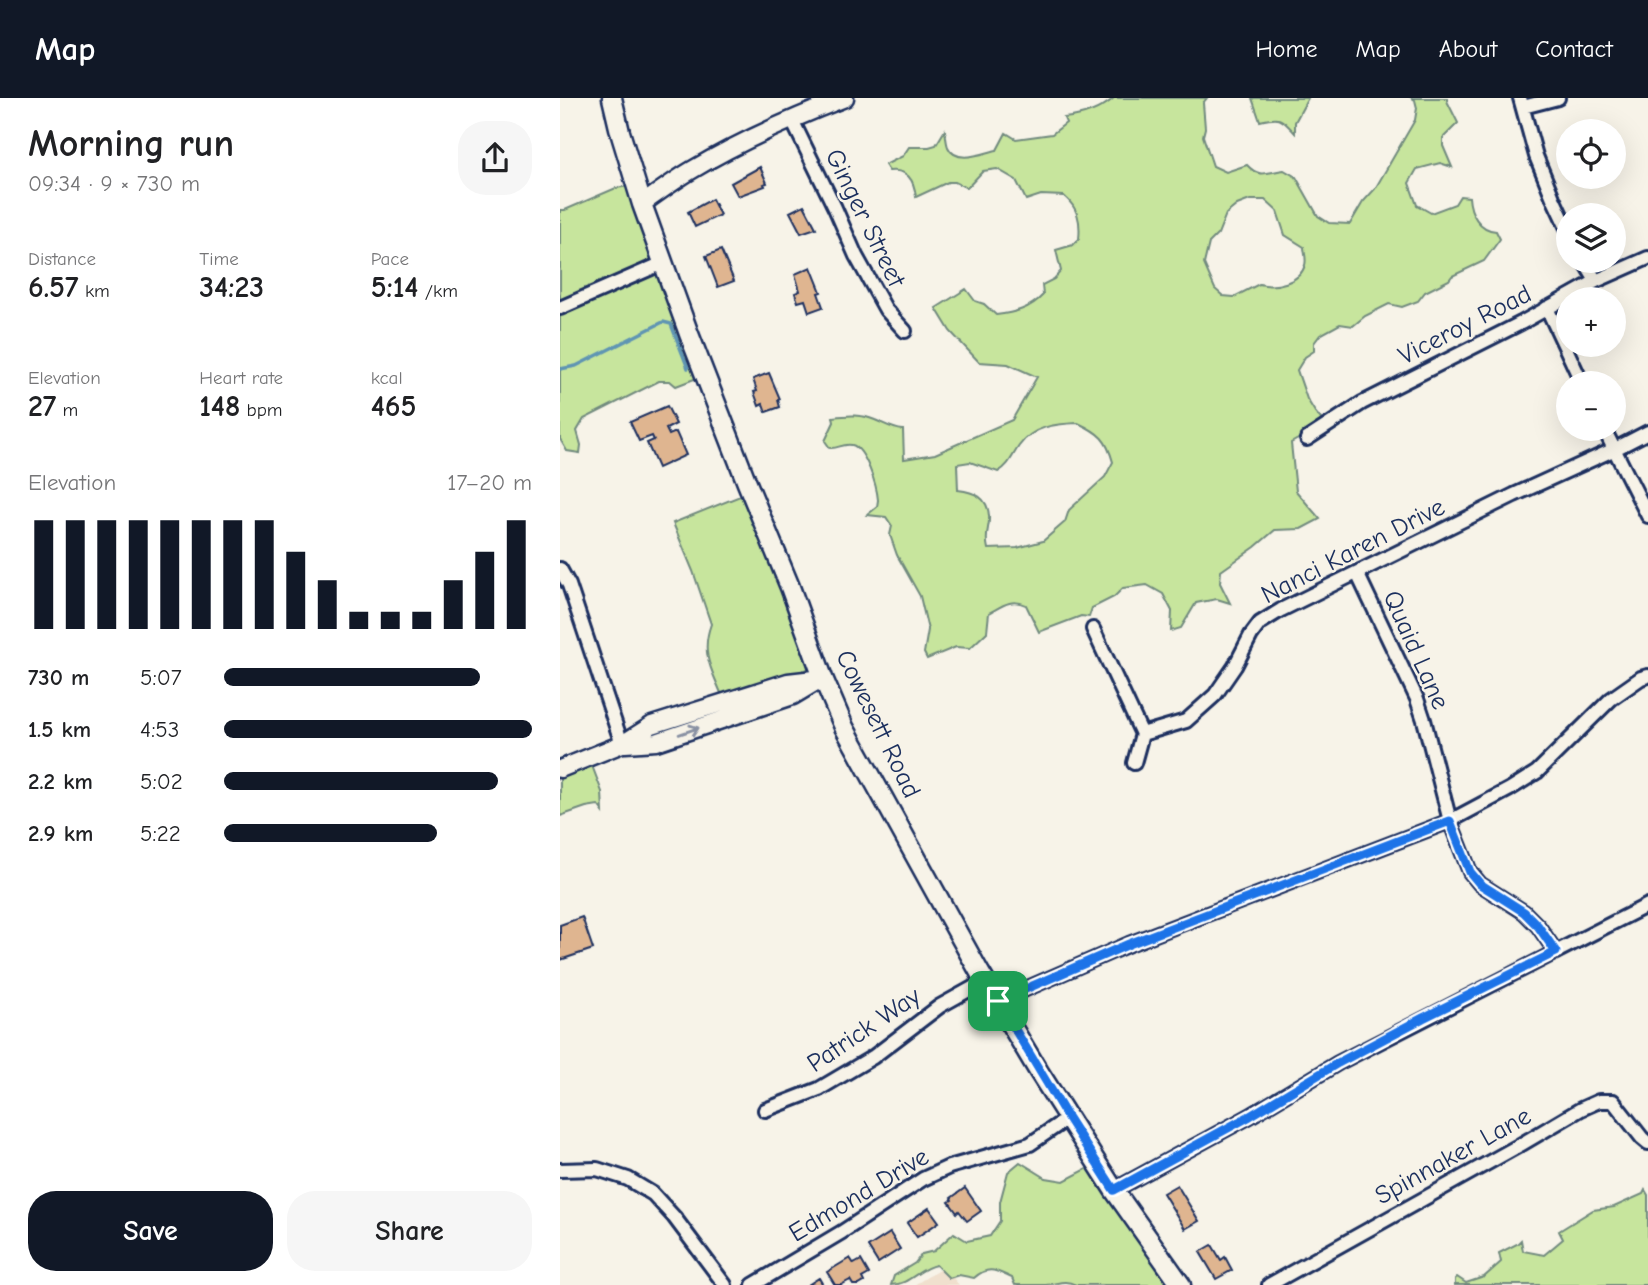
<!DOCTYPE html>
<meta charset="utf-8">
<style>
body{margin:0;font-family:"Comic Neue",sans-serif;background:#f6f6f6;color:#202124;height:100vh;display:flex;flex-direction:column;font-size:26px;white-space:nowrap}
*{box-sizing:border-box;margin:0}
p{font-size:23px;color:#757577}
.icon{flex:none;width:38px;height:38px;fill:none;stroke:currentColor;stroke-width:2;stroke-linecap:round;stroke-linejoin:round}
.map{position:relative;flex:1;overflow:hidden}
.drawer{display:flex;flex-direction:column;background:#fff;width:560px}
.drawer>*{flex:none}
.tools{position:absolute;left:996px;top:21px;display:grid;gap:14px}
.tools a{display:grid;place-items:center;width:70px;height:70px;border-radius:50%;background:#fff;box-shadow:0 7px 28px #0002;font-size:35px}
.pin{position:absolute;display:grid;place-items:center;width:60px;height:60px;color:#fff;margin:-30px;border-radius:14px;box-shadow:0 4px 10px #0006}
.round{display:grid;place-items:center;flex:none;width:74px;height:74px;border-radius:28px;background:#f6f6f6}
.summary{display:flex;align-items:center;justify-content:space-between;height:119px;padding:0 28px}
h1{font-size:38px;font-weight:700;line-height:52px}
.figures{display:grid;grid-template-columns:repeat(3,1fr);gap:10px;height:119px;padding:7px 28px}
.figures div{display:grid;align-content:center}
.figures b{font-size:30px;font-weight:700}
.figures small{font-size:19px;font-weight:400}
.figures p{font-size:19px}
.chart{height:196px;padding:14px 28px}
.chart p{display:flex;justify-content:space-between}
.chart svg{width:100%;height:126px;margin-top:7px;stroke:#111827;stroke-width:6}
.action{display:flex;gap:14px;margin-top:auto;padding:14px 28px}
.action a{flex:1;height:80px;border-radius:28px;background:#111827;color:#fff;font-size:28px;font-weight:700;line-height:80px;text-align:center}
.action a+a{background:#f6f6f6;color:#202124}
ul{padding:0 28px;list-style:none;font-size:23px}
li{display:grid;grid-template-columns:112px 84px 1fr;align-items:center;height:52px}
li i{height:18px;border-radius:9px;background:#111827}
header{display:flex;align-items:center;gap:42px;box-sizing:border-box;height:98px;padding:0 35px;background:#111827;color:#fff}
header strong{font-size:33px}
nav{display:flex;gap:38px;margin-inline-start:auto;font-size:24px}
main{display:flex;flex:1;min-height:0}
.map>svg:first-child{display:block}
.built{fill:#f0e0ce}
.green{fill:#c7e59d;stroke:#718a7e;stroke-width:2;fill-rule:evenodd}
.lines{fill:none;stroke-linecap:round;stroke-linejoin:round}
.stream{stroke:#5f95b3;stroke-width:3.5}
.building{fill:#dfb590;stroke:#1b2f5e;stroke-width:2}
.minor-casing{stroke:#1b2f5e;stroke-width:18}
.tertiary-casing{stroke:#1b2f5e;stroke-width:21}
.secondary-casing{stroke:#1b2f5e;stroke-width:23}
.minor{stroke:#f7f3e8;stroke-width:12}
.tertiary{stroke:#f7f3e8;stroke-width:16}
.secondary{stroke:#f7f3e8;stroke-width:18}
.oneway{stroke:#8991a3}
.route-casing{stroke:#fff;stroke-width:14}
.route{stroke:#1a73e8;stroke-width:9}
.labels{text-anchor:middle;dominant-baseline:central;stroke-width:5;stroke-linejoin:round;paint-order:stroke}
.street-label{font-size:26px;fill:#1b2f5e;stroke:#f7f3e8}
</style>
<header>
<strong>Map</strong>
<nav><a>Home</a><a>Map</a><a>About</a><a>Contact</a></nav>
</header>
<main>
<section class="drawer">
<div class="summary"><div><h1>Morning run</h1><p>09:34 · 9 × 730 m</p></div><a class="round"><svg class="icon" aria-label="share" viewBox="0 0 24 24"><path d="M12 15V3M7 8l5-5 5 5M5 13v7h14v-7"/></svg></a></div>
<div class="figures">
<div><p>Distance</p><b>6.57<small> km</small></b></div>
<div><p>Time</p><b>34:23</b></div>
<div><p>Pace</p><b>5:14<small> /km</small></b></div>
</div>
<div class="figures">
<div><p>Elevation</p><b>27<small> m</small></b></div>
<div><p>Heart rate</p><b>148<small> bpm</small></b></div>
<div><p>kcal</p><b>465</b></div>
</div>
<div class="chart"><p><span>Elevation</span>17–20 m</p>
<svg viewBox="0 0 160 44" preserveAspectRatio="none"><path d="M5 44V6M15 44V6M25 44V6M35 44V6M45 44V6M55 44V6M65 44V6M75 44V6M85 44V17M95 44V27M105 44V38M115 44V38M125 44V38M135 44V27M145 44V17M155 44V6"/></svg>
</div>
<ul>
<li><b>730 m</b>5:07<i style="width:83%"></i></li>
<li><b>1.5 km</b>4:53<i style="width:100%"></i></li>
<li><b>2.2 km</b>5:02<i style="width:89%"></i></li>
<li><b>2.9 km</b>5:22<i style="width:69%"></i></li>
</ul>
<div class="action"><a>Save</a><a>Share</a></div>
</section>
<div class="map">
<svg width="1088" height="1187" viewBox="0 0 1088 1187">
<rect width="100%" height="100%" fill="#f7f3e8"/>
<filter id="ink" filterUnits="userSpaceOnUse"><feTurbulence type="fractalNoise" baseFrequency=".0143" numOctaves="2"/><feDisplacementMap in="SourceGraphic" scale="14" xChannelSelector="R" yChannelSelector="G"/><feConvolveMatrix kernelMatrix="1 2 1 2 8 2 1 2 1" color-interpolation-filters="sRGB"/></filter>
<g filter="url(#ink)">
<!-- built -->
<path class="built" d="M384,1169L399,1187H354Z"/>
<!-- green -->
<path class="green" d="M554,0H647L643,5L645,30L643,38L653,68L666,74L687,67C700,81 707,74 724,72L736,79L758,118L769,125L790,126L803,104L815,91L855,22L857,10L855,2L852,0H887V3L898,25L883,40V48L892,69L880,65L857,71L849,85L857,107L871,115L895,106L900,98L909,99C910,115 919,132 936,133L940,141L924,163L892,178L889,182L865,194L858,203L842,209L829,206L805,218L793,228L780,226L760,237L754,245V253L745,259L737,272L747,301L755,314L765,326L731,345L736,393L760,421L741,431L715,432L695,449L661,473L660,485L670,505L657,501L636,505L621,530L611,533L612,513L603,496L587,487L563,490L554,499L532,510L529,519L521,518L479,534L466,507C451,500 442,508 429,515L427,534L410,550L396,549L367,561L364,555L368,532L360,498L337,457L330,437L332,428L326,419L307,417L317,409L318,402C317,388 305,350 292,347C283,345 278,351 270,350L265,343L274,324L273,319C288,317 301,316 315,322C325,326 332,331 343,332L344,361L375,356L452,322L477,279L448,266L419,264L390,233L376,210L406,191L415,203L424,206L436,217C454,215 470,211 483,197L482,187L494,181L501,173L496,152L513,147L519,141C521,123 518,110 504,98L481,97L466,102L456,82L437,71L423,73L407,90L395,84H388L356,99C354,81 347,71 329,73L325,67L343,58L349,49H369L376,47L385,32C386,37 386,44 388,49C396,67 423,55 437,52L446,35L456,41L492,36L506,25L504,20C523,18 539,13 554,0ZM690,102H705L717,113L725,137L744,149C744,154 747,161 745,167C740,185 715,190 699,186L674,199L663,198L655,191L644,166L649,145L658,136L666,116L677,107ZM518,325C540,335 547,342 553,364L545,379L509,412L505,424L483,443L457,450L428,451C424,435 430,431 429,418C428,399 414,394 398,392L397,366L410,364L438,374C449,368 452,358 459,348C473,328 495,326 518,325Z
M692,0H748L735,24V35C721,20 721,18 700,23Z
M76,87L145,277L116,288L110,283H99L24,321L17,333L21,347L20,355L7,353L0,341V209L2,207L0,202V112H5L56,90Z
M190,394L259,567L165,601L163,600C152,572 140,556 151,526L133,473L113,425Z
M31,665L42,694L43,714L38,707L26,709L0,718V673Z
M460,1064L486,1080L504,1083L538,1065L623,1187H516C503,1181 499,1186 486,1187C476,1187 465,1187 455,1187L452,1180C436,1173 429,1167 414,1180L399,1177L389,1180L376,1167C359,1170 349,1187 331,1187L334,1178L355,1165L362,1156L374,1153L394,1135L407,1143L430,1138L440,1123V1104L448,1074Z
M1085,1092L1088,1097V1187H895V1181L897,1179L906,1185L924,1179L941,1164L939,1155L957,1146L961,1142L963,1153L984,1157L1003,1141L999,1133L1033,1112L1054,1109L1083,1096Z"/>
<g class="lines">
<!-- stream -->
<path class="stream" d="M0,271L16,268L103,224L111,226L128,270"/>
</g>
<!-- building -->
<path class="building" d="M200,69L207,85L204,86L205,88L178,98L171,85Z
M152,101L160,117L135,129L128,114Z
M244,107L256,130L241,135L230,114Z
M161,152L174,183L158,189L146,158Z
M251,169L261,194L258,195L263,209L249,214L245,202L238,204L235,195L240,193L235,176Z
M209,275L220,301L218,302L220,309L206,314L203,306L199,308L194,294L197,293L193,281Z
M107,308L116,326L106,331L109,337L116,334L126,357L98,370L87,345L94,342L92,338L79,343L70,324Z
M22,819L33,851L0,862V827Z
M617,1087L639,1123L625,1131L603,1095Z
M405,1090L421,1113L407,1123L399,1113L397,1115L389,1104L392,1102L391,1100Z
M369,1110L379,1124L357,1139L347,1125Z
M330,1135L340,1151L318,1165L308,1149Z
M652,1147L661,1162L665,1159L672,1172L656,1181L640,1154Z
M290,1160L294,1166L301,1162L309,1176L302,1180L304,1184L299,1187H293L290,1182L281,1187H275L267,1174Z
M259,1180L263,1187H248Z"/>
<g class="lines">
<!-- minor casing -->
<g class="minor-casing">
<path id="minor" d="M960,0L976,58L993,100L1008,132
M963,9L998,0
M232,22L275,110L296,158L326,212L345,233
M1024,163L1036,183
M0,210L103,165
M987,210L1022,285
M1044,331L1088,418
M747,341L802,305L961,225L1036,183L1088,160
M0,471L9,487L62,646
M797,475L857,601L864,622L890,723L910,774L920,786L964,814L978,828L996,854
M533,531L582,636
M582,636L626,623L655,597L675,568L691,537L700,525L721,512L954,397L1055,351L1088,334
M574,665L582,636
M438,903L569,846L890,723L950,691L977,674L1051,601L1081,580L1088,578
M205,1012L259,991L313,959L380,908L425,883
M0,1072L37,1071L68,1081L93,1096L114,1119L165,1187
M554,1092L690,1018L778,965L1088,807
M193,1187L282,1134L363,1081L389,1069L470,1046L508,1020
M709,1187L960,1047L1021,1011L1039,1003H1053L1082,1040L1088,1045"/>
</g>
<!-- tertiary casing -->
<g class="tertiary-casing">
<path id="tertiary" d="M82,106C99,94 115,82 132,72C180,43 233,20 285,0
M65,646L96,644L233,598L258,583
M0,671L62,646L92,627L228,584L263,580"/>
</g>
<!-- secondary casing -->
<g class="secondary-casing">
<path id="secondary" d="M52,0L60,34L82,106L129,236L187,385L230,489L263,580L284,629L420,875L479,974L554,1092L621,1187"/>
</g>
<!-- minor -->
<use href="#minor" class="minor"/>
<!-- tertiary -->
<use href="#tertiary" class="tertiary"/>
<!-- secondary -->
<use href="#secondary" class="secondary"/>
</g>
<!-- one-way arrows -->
<defs><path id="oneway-shaft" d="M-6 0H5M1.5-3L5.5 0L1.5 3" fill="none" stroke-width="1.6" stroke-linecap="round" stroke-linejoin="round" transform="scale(1.75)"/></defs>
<use class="oneway" href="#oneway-shaft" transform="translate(129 633) rotate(-19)"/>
</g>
<g class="lines" filter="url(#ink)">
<!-- route casing -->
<g class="route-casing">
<path id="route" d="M890,723L910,774L920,786L964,814L978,828L996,854L863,920L778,965L690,1018L554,1092L508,1020L438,903L569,846Z"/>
</g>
<!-- route -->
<use href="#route" class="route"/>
</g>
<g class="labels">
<!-- street labels -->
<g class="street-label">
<text transform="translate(305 120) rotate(64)">Ginger Street</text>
<text transform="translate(905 227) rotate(-27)">Viceroy Road</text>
<text transform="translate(793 453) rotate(-27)">Nanci Karen Drive</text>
<text transform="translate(856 552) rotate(66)">Quaid Lane</text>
<text transform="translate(318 626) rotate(64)">Cowesett Road</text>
<text transform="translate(304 932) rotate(-34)">Patrick Way</text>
<text transform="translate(893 1058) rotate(-29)">Spinnaker Lane</text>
<text transform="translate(299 1097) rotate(-31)">Edmond Drive</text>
</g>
</g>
</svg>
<div class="tools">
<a><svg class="icon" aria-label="locate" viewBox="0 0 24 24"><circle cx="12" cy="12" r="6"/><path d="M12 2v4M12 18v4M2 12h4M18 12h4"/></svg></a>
<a><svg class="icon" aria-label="layers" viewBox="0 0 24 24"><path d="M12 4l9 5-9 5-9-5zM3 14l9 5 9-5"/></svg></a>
<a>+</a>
<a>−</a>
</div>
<div class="pin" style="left:438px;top:903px;background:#1e9e55"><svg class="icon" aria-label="arrive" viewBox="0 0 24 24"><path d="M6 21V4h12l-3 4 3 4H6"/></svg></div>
</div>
</main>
